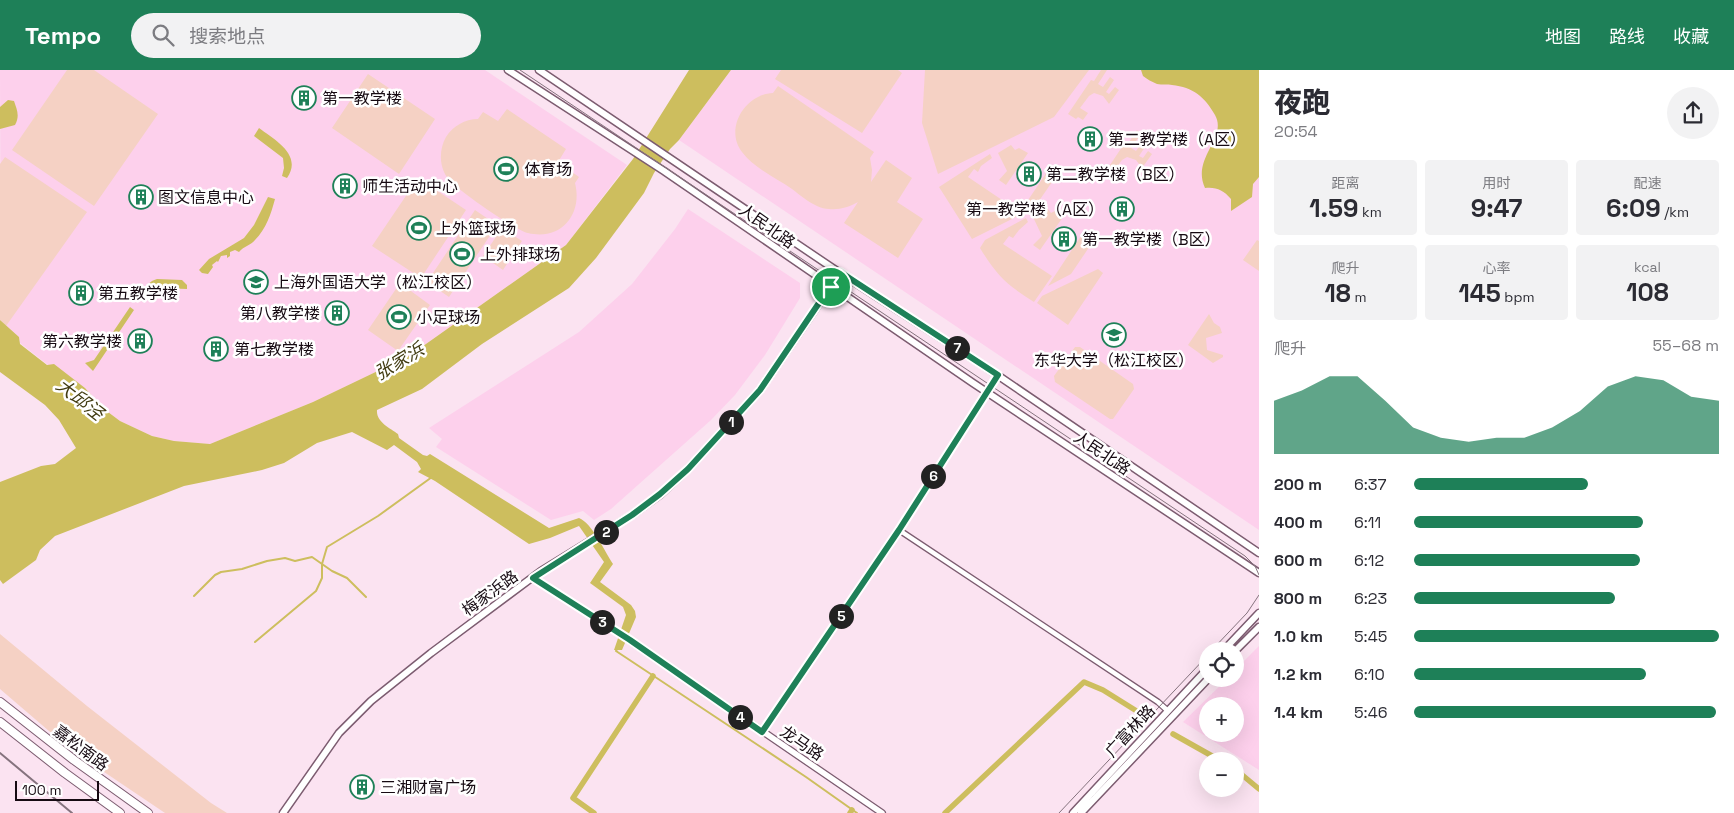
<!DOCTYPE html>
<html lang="zh">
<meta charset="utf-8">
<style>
body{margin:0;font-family:"Space Grotesk","Noto Sans SC",sans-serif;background:#f2f2f3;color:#2b2b33;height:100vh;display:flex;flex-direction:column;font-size:19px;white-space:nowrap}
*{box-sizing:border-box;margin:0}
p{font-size:16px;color:#7c7c81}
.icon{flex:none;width:28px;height:28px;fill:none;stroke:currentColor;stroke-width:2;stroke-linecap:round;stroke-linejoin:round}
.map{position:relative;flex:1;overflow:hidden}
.details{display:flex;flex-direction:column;background:#fff;width:475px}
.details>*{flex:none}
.fabs{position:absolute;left:1199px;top:572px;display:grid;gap:10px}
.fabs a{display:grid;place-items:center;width:45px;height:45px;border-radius:50%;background:#fff;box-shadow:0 5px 20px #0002;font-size:25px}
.scale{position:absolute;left:15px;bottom:12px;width:84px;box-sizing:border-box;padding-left:5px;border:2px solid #160a12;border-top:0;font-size:14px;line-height:18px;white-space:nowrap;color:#160a12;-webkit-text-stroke:4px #fff;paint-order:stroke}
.pin{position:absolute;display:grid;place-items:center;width:42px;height:42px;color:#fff;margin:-21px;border:2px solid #fff;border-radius:50%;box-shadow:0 1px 5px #0007}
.km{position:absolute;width:25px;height:25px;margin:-12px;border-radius:50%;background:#222;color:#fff;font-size:14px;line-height:25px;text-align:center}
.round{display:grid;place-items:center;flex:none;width:52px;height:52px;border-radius:26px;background:#f2f2f3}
.head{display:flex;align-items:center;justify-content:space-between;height:85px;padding:0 15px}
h1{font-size:28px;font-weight:800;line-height:38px}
.stats{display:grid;grid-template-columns:repeat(3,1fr);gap:8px;height:85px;padding:5px 15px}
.stats div{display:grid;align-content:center;border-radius:5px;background:#f2f2f3;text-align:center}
.stats b{font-size:25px;font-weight:800}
.stats small{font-size:14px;font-weight:400}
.stats p{font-size:14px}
.chart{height:140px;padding:10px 15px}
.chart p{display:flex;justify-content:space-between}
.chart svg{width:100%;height:90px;margin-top:5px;fill:#1e8058;opacity:.7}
ul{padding:0 15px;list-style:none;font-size:16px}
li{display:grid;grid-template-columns:80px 60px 1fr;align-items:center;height:38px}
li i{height:12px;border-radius:6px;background:#1e8058}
header{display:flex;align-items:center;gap:30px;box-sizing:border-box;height:70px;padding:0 25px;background:#1e8058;color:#fff}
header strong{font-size:24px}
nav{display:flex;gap:28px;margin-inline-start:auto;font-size:18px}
.search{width:350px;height:45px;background:#f2f2f3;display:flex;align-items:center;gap:12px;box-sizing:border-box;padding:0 18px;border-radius:28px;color:#7c7c81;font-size:19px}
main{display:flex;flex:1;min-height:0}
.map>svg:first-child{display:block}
.built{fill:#fdd0ec;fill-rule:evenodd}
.green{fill:#f5d1c4}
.water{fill:#cdbe5e}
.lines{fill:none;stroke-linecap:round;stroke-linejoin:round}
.stream{stroke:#cdbe5e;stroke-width:2}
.canal{stroke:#cdbe5e;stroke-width:5.5}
.minor-casing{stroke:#7c5c70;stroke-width:7}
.tertiary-casing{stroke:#7c5c70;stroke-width:8}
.secondary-casing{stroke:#7c5c70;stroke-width:9}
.primary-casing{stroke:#7c5c70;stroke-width:10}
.minor{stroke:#fff;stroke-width:4.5}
.tertiary{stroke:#fff;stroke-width:5.5}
.secondary{stroke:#fff;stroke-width:6}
.primary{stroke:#fff;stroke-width:8}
.tram{stroke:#85737e;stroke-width:1}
.rail{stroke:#85737e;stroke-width:2}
.route-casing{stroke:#fff;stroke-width:10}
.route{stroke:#1e8058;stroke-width:6}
.labels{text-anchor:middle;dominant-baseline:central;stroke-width:5;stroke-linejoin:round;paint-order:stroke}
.poi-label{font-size:16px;fill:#160a12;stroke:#fff;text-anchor:start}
.street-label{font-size:16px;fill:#160a12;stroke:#fff}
.water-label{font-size:18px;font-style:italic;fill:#413b11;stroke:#fff}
</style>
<header>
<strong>Tempo</strong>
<div class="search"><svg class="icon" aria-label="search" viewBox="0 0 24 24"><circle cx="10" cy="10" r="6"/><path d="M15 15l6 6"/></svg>搜索地点</div>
<nav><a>地图</a><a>路线</a><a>收藏</a></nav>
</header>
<main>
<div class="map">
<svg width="1259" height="743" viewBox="0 0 1259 743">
<rect width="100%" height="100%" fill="#fbe3f1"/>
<!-- built -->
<path class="built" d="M0,0H485L627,95L566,175L409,286L313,332L210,374L174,371L152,366L120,351L104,339L85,318L54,295H48L20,273L19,267L1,251Z
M731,0H1259V460L679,70Z
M688,139L800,213V228L765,285L735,325L711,350L611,439L594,450L583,441L551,450L436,377L442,369L429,358L579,262L632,214L675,159Z
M1259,576V700L1183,652L1227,609H1235V600ZM1235,636V664H1208V636Z"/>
<!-- green -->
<path class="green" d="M67,0H94L158,44L94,136L12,80Z
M781,0H898L902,3L862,63L775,9Z
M925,0H1089L1054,47L938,104L922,53Z
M1101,0H1107L1098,14L1103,17L1110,7L1114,10L1106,22L1109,24L1115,17L1119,20L1109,34L1103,26L1094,23L1089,26L1080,38L1088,43L1083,50L1078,47L1076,49L1068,44L1091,10L1094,11Z
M368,4L435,49L399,104L332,58Z
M778,16L874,82L870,88L872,100L871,112L886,90L912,108L897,132L923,149L898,188L844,153L858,132C849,137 840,140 829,139C825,139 821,138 817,136C808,132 800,125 792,119C776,108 754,98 742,82C724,59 745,24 773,23Z
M507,39L566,79L558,92L579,107L575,113C583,144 561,171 528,163C515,160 455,119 447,107C439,96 439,79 446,67C453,56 465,49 478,49L483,42L498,51Z
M1137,60L1141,64L1131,78L1136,81L1143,71L1147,74L1139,86L1143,88L1148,81L1152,84L1142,98L1136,90L1127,87L1122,90L1113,102L1108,98L1124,74L1127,75Z
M1011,75L1015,80L1019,78L1028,83L1006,115L999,110L1007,101L998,83Z
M990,84L992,88L981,96L978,102L974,99L968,107L1020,142L1051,96L1059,102L1034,138L972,169L939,117Z
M5,87L87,142L6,256L0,250V94Z
M418,108L466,140L421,208L372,176Z
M1047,138L1051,143L1055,141L1063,147L1040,180L1033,175L1042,166L1033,147Z
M475,140L497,155L449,227L427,212Z
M1026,148L1028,152L1019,160L1013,168L1009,166L1003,174L1052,206L1034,232C1007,215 997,206 980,178L985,170Z
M502,158L522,171L503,200L483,186Z
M1085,160L1096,167L1071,204L1048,216Z
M1257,170L1259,171V201L1243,190Z
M1098,199L1103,203L1068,255L1037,233L1042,226Z
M400,213L430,235L398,281L368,260Z
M1209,244L1214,253L1220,257L1222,263L1206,268L1207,280L1223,285V287L1213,293L1188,275Z
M1075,277H1080L1133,314L1134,319L1113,349H1110L1055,312L1054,306Z
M0,564L87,636L211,733L227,743H165L70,679L0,619Z"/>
<!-- water -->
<path class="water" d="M689,0H731L679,70L670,79L654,103L644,123L596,188L569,218L482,274L422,319L377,340C376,352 390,358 398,364L399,368L423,385L427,386L430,384L549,458L579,448C592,453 605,482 613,494L600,512L631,535L635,541L636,547L622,580H614L626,545L623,537L590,513L604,492L579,456L550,468L529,474L435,411L418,402L421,399L417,392L394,375L387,380L352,362L317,373L284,393L262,400L184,416L55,466L40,480L36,490L3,514L0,510V412L41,396L55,394L76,378L59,350L45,335L0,302V250L19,267L20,274L47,295L54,294L85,318L104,339L120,351L152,366L174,371L210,374L313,332L409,286L566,175L633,89Z
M1141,0H1259V107L1253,114L1252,127L1231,141V129C1223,120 1217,117 1205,118C1191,88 1228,68 1215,45C1205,27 1193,17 1172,15C1168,14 1162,15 1157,14C1152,12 1147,9 1143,6Z
M8,30L14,31C17,40 20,46 15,55L0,59V37Z
M259,58C275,70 303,85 287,108L282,106L284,98L283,88L254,66Z
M268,127L275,129C271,144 266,159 255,170C251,175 244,176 239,182L235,180L230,182V186L227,188V185L221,186L218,192L217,191L212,195L213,197L208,204L202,203L199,200L209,189L244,168L254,155Z
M157,209L182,210L187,215V219L161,218L155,219L149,226H144L143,222C147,216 149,211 157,209Z
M130,237L134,240L93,301L85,293L94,290Z"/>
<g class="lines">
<!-- stream -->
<path class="stream" d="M194,526L215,505L221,502L242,499L267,491L285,488L295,491L312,487L332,501L347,508L366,527
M255,572L316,521L322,508V494L327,477L378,446L432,407
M617,579L616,581L806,707L857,743"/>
<!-- canal -->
<path class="canal" d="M1173,664L1221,691
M1235,699L1259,719
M594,743L573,728L653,606
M850,743L852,740
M945,743L1084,612L1103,620L1143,645"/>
<!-- minor casing -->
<g class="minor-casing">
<path id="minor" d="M899,460L1158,632L1168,641
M762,662L899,460L998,305"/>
</g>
<!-- tertiary casing -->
<g class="tertiary-casing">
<path id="tertiary" d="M533,508L629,570L882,743"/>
</g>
<!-- secondary casing -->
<g class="secondary-casing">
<path id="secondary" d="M508,0L664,101L973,313L1259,503
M539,0L840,203L984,296L1259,483
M1223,581L1259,543
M1235,581L1259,557
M283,743L339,663L371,631L431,583L541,501L632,445L661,424L688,399L760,320L840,203
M1073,743L1208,598
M1081,743L1208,609"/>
</g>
<!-- primary casing -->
<g class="primary-casing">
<path id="primary" d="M0,632L74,690L148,743
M0,652L65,703L120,743"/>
</g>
<!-- minor -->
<use href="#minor" class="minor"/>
<!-- tertiary -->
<use href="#tertiary" class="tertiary"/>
<!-- secondary -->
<use href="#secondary" class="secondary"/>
<!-- primary -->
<use href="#primary" class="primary"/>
<!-- tram -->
<path class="tram" d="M520,0L1245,486L1255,496L1259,505
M1211,581L1247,543L1259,525
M1059,743L1208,585"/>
<!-- rail -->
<path class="rail" d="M0,683L72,743"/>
</g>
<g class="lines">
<!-- route casing -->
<g class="route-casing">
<path id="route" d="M840,202L998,305L899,460L762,662L630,570L533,508L632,445L660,424L688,399L760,320Z"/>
</g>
<!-- route -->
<use href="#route" class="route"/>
</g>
<!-- icons -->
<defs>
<g id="building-ring" transform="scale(1.25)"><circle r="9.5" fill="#fff" stroke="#1e8058" stroke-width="1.5"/><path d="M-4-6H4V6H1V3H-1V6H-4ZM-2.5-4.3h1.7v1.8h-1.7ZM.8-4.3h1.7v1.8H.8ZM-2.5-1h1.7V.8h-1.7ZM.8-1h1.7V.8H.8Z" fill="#1e8058"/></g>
<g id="stadium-ring" transform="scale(1.25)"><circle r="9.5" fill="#fff" stroke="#1e8058" stroke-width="1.5"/><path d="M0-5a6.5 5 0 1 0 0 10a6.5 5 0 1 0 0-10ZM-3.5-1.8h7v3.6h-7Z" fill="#1e8058"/></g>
<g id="university-ring" transform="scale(1.25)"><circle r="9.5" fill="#fff" stroke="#1e8058" stroke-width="1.5"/><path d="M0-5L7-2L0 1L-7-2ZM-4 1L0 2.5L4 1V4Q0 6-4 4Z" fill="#1e8058"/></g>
</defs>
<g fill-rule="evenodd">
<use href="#building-ring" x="304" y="28"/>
<use href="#building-ring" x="1090" y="69"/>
<use href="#stadium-ring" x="506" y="99"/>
<use href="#building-ring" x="1029" y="104"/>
<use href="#building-ring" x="345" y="116"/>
<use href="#building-ring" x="141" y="127"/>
<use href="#building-ring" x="1122" y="139"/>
<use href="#stadium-ring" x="419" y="158"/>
<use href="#building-ring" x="1064" y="169"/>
<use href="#stadium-ring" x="462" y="184"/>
<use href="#university-ring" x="256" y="212"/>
<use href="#building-ring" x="81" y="223"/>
<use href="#building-ring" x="337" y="243"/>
<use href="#stadium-ring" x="399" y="247"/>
<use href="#university-ring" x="1114" y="265"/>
<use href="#building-ring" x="140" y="271"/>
<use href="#building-ring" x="216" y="279"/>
<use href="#building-ring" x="362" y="717"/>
</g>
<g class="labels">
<!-- poi labels -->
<g class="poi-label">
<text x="322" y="28">第一教学楼</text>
<text x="1108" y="69">第二教学楼（A区）</text>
<text x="524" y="99">体育场</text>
<text x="1046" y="104">第二教学楼（B区）</text>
<text x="362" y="116">师生活动中心</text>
<text x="158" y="127">图文信息中心</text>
<text x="1104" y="139" text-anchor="end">第一教学楼（A区）</text>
<text x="436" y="158">上外篮球场</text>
<text x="1082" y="169">第一教学楼（B区）</text>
<text x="480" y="184">上外排球场</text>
<text x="274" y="212">上海外国语大学（松江校区）</text>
<text x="98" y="223">第五教学楼</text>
<text x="320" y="243" text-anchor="end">第八教学楼</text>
<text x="416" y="247">小足球场</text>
<text x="122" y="271" text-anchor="end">第六教学楼</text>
<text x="234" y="279">第七教学楼</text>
<text x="1114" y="290" text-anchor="middle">东华大学（松江校区）</text>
<text x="380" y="717">三湘财富广场</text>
</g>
<!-- street labels -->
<g class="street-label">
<text transform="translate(767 156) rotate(35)">人民北路</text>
<text transform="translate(1102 383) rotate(34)">人民北路</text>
<text transform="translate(490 523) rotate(-36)">梅家浜路</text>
<text transform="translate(1130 661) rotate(-47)">广富林路</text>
<text transform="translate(802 673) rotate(34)">龙马路</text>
<text transform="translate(81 678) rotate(37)">嘉松南路</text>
</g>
<!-- water labels -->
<g class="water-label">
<text transform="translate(399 291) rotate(-31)">张家浜</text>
<text transform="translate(80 329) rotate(38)">大邱泾</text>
</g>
</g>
</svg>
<div class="fabs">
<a><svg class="icon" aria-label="locate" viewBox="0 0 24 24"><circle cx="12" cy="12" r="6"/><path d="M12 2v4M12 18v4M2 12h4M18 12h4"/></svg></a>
<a>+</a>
<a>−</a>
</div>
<div class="scale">100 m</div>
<div class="pin" style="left:831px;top:217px;background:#1e9e55"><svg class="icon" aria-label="arrive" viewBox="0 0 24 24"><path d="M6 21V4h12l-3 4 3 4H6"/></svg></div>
<b class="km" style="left:731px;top:352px">1</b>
<b class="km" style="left:606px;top:462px">2</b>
<b class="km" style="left:602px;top:552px">3</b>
<b class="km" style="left:740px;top:647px">4</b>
<b class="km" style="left:841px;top:546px">5</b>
<b class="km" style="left:933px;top:406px">6</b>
<b class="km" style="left:957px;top:278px">7</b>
</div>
<section class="details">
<div class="head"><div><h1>夜跑</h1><p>20:54</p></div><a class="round"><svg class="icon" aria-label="share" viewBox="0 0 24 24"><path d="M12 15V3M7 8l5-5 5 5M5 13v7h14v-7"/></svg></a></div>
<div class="stats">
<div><p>距离</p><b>1.59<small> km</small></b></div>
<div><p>用时</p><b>9:47</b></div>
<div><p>配速</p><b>6:09<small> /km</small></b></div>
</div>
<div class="stats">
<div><p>爬升</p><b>18<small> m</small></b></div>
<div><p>心率</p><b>145<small> bpm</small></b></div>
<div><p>kcal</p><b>108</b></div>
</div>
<div class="chart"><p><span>爬升</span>55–68 m</p>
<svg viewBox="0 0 160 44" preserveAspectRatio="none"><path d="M0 44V18L10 13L20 6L30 6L40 18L50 31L60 36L70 38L80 36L90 36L100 31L110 23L120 11L130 6L140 8L150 16L160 18V44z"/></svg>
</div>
<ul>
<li><b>200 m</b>6:37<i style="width:57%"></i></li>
<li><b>400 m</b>6:11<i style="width:75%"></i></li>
<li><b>600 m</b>6:12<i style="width:74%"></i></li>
<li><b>800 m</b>6:23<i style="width:66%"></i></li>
<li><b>1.0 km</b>5:45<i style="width:100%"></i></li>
<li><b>1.2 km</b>6:10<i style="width:76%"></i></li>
<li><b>1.4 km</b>5:46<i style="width:99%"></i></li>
</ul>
</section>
</main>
